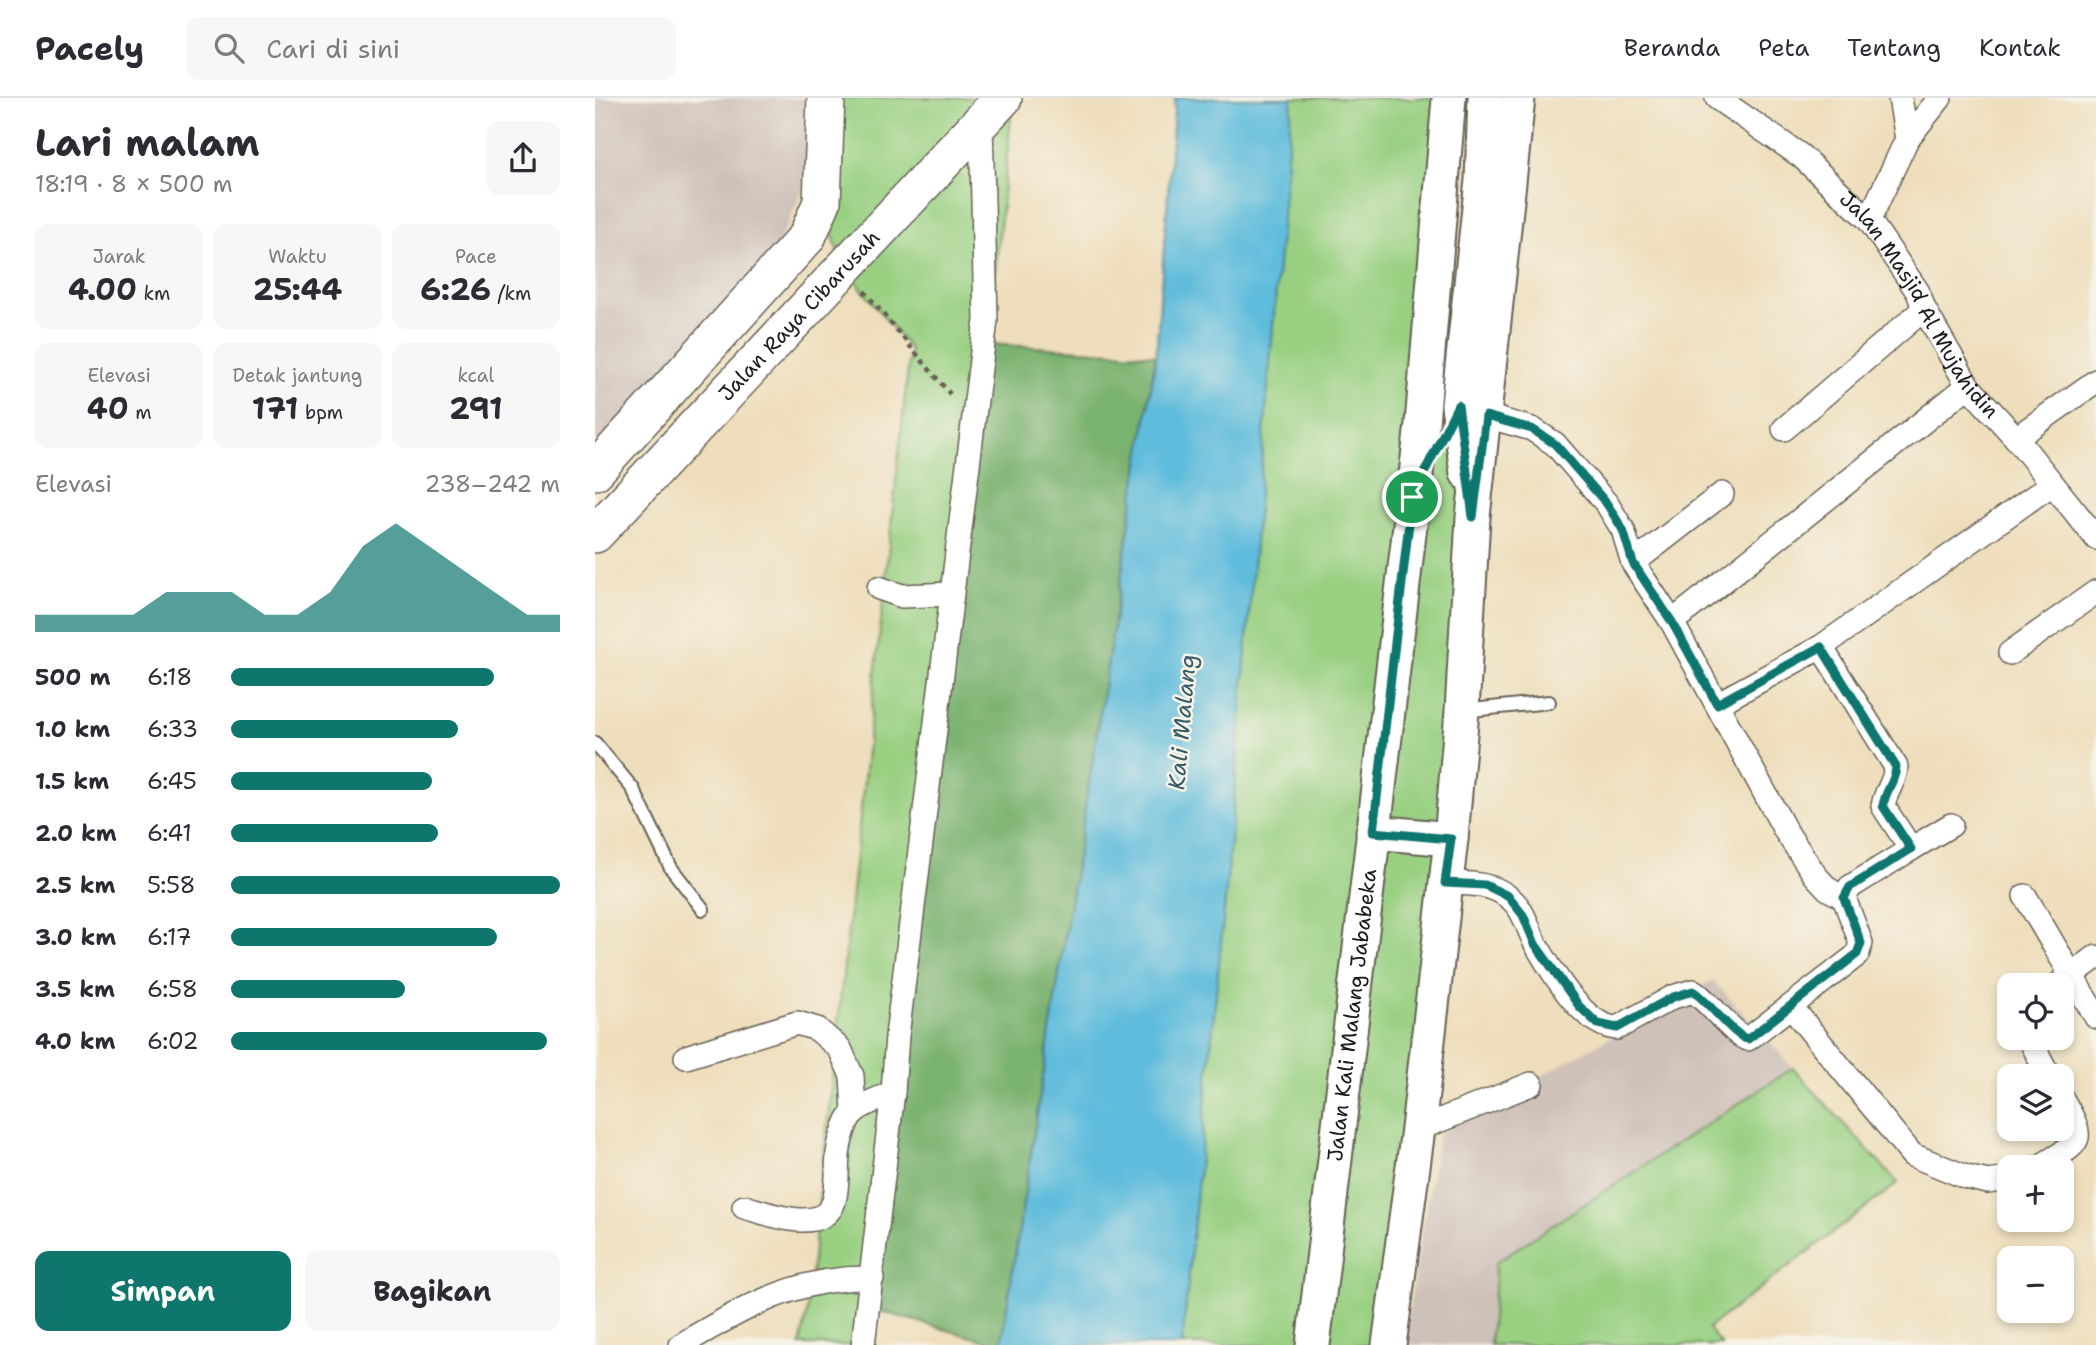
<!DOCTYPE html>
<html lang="id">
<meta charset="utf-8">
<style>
body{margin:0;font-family:"Shantell Sans",sans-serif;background:#f7f7f7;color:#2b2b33;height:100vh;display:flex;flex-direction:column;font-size:26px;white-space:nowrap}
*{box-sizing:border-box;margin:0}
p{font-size:23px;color:#7c7c81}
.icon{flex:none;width:38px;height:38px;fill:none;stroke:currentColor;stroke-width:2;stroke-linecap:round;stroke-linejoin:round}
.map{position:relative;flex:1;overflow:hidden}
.side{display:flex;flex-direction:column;background:#fff;width:595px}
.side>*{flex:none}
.buttons{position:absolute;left:1402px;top:875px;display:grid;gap:14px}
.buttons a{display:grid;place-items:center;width:77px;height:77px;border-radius:14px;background:#fff;box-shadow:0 4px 10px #0003;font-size:35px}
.pin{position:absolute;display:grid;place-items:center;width:60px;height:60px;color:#fff;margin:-30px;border:4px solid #fff;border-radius:50%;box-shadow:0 2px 7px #0007}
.round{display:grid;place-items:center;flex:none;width:74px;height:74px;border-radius:14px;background:#f7f7f7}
.headline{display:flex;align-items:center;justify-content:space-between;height:119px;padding:0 35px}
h1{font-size:38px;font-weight:700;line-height:52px}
.metrics{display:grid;grid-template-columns:repeat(3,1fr);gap:10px;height:119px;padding:7px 35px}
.metrics div{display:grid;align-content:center;border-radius:14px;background:#f7f7f7;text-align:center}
.metrics b{font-size:30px;font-weight:700}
.metrics small{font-size:19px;font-weight:400}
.metrics p{font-size:19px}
.chart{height:196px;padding:14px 35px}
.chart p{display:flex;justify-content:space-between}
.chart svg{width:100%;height:126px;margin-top:7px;fill:#0f766e;opacity:.7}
.action{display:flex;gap:14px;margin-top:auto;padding:14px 35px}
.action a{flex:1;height:80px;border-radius:14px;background:#0f766e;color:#fff;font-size:28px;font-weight:700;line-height:80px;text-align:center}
.action a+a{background:#f7f7f7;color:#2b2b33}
ul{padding:0 35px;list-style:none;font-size:23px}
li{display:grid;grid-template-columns:112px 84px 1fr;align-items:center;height:52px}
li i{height:18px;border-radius:9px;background:#0f766e}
header{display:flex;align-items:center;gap:42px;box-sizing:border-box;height:98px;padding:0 35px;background:#fff;border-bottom:2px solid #e1e1e2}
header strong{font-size:33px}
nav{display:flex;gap:38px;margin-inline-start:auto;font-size:24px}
.search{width:490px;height:63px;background:#f7f7f7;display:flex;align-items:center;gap:18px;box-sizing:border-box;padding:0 24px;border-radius:14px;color:#7c7c81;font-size:26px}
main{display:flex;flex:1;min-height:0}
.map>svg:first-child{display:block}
.industrial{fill:#cec1ba}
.green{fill:#99d082;stroke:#5a764f;stroke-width:2}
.forest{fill:#7ab270;stroke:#4b6746;stroke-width:2}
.water{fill:#5ebcdc;stroke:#3d6c7c;stroke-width:2}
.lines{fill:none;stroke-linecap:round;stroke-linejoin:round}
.lane-casing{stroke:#666054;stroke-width:16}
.street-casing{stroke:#666054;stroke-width:26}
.secondary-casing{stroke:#666054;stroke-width:37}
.primary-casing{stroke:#666054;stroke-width:40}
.path{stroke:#666054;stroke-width:4.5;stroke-dasharray:5 5;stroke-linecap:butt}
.lane{stroke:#fff;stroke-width:12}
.street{stroke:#fff;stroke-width:23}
.secondary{stroke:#fff;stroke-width:33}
.primary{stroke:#fff;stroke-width:37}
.route-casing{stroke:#fff;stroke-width:14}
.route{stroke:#0f766e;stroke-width:9}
.labels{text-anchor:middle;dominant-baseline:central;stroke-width:5;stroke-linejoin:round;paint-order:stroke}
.street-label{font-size:21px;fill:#1c1c1c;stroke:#f7f3e8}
.water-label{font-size:23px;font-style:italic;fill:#365c69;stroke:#f7f3e8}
</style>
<header>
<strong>Pacely</strong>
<div class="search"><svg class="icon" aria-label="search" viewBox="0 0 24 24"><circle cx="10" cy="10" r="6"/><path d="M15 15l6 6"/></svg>Cari di sini</div>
<nav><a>Beranda</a><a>Peta</a><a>Tentang</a><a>Kontak</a></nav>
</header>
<main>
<section class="side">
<div class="headline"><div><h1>Lari malam</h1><p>18:19 · 8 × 500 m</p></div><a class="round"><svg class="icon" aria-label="share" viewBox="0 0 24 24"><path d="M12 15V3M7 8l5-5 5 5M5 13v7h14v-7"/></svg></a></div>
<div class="metrics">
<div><p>Jarak</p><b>4.00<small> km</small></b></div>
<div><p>Waktu</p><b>25:44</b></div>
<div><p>Pace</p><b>6:26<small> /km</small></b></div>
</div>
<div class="metrics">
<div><p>Elevasi</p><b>40<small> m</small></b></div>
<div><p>Detak jantung</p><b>171<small> bpm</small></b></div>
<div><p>kcal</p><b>291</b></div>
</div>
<div class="chart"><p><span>Elevasi</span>238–242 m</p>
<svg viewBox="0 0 160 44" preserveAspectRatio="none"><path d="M0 44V38L10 38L20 38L30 38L40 30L50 30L60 30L70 38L80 38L90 30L100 14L110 6L120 14L130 22L140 30L150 38L160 38V44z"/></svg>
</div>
<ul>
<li><b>500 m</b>6:18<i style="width:80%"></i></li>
<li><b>1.0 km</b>6:33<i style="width:69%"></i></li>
<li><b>1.5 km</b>6:45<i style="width:61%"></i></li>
<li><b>2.0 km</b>6:41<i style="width:63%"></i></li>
<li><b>2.5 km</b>5:58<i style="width:100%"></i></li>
<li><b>3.0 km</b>6:17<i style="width:81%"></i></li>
<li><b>3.5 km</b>6:58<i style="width:53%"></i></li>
<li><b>4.0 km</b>6:02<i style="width:96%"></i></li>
</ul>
<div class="action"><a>Simpan</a><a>Bagikan</a></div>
</section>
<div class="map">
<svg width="1501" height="1247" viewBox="0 0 1501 1247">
<rect width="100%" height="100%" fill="#f7f3e8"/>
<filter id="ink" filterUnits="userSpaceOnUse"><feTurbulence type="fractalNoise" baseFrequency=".0143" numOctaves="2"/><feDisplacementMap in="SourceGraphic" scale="14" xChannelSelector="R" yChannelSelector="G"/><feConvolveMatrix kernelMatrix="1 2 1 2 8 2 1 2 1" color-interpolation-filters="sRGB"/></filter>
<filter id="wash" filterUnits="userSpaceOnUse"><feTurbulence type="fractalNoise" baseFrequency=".00686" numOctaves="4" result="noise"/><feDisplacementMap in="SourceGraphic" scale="28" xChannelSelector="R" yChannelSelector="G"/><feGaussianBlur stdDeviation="1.57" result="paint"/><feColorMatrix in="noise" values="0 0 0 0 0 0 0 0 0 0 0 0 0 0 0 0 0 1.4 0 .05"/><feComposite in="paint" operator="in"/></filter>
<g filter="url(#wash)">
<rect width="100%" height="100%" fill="#eedebc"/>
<!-- industrial -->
<path class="industrial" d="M0,0H224L221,60L168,182L0,350Z
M1118,882L1198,970L901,1164L895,1247H808L844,1035Z"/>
<!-- green -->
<path class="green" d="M231,0H418L393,246L268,1247H205L212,1215L315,251L248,168L227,104Z
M697,0H854L819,397L863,307L878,419L794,1247H585Z
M1198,970L1303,1085L1113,1230L1126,1247H895L901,1164Z"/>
<!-- forest -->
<path class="forest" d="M393,246L561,257L406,1247L273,1210Z"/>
<!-- water -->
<path class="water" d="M580,0H697L632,783L587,1247H406L561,257Z"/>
</g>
<g filter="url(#ink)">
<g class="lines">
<!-- lane casing -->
<g class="lane-casing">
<path id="lane" d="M867,613L954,604
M0,645L38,691L76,770L108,811"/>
</g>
<!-- street casing -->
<g class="street-casing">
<g id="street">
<path id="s1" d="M1122,0L1206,58L1274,122L1323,194L1329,211L1373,288L1421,340L1501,440"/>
<path d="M1305,0L1312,41"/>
<path d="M1274,122L1312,41L1345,0"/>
<path d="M891,318L937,331L960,346L1012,406L1028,432L1038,465L1077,524L1190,732L1220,777L1233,791L1249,800"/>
<path d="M1189,331L1329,211"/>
<path d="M1421,340L1501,283"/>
<path d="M1038,465L1127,396"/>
<path d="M284,490L307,498L356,496"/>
<path d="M1077,524L1373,288"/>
<path d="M1415,555L1501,494"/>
<path d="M1122,606L1226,549L1457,386"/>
<path d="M1316,751L1356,727"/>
<path d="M850,785C871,786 894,784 912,798C930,810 932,831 942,848C958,875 989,929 1022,930L1078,899L1098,893C1113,902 1142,941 1153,941L1262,857L1266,845L1249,800L1255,789L1316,751L1288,708C1290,693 1300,685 1301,669L1226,549"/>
<path d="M1430,798L1501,919"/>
<path d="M1463,887L1501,859"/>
<path d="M1197,910L1317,1057L1371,1079L1393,1084L1414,1081"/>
<path d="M1434,940L1454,978"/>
<path d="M91,959L202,925L222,931L245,951L257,978L259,1014"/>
<path d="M823,1031L936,986"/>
<path d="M1444,1069C1487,1043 1493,1046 1466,999"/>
<path d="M149,1109C172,1115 228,1138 239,1103C245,1082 239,1059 247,1038C249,1031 253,1019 259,1014C269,1005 287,1000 298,994"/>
<path d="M86,1247C147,1210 204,1178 277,1180"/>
<path d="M268,1247L298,994L302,938L391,222L386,24"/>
</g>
</g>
<!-- secondary casing -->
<g class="secondary-casing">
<g id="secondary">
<path d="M872,375L863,307L887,82L890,0"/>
<path d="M778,734L856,741"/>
<path id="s2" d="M718,1247L827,326L854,0"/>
<path d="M794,1247L823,1031L856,741L867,613L878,419L923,0"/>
</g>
</g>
<!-- primary casing -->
<g class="primary-casing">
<g id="primary">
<path d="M0,373L212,139L227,104L231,0"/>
<path id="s3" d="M0,436L408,0"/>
</g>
</g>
<!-- path -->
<path class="path" d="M269,193L355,296"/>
<!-- lane -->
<use href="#lane" class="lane"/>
<!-- street -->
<use href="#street" class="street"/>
<!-- secondary -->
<use href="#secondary" class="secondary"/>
<!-- primary -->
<use href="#primary" class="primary"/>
</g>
</g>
<g class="lines" filter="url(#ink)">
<!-- route casing -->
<g class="route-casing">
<path id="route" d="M863,307L878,419L891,318L937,331L960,346L1012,406L1028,432L1038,465L1077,524L1122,606L1226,549L1301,669C1300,685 1290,692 1288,708L1316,751L1255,789L1249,800L1266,845L1262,856L1153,941C1141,941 1113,903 1098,893L1078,899L1022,930L1003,926L984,908L940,846L928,817L913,798L890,787L850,785L856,741L778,734L817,399Z"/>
</g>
<!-- route -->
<use href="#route" class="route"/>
</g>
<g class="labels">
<!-- street labels -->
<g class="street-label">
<text stroke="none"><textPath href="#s1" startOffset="294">Jalan Masjid Al Mujahidin</textPath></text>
<text stroke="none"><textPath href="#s3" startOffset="299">Jalan Raya Cibarusah</textPath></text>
<text stroke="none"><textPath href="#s2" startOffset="332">Jalan Kali Malang Jababeka</textPath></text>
</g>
<!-- water labels -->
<g class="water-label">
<text transform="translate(587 624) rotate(-85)">Kali Malang</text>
</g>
</g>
</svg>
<div class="buttons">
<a><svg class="icon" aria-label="locate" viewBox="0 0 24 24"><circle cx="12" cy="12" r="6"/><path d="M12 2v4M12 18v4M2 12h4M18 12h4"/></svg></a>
<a><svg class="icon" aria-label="layers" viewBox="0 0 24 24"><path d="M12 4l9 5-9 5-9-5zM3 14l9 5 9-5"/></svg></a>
<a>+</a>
<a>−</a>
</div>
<div class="pin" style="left:817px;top:399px;background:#1e9e55"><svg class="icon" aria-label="arrive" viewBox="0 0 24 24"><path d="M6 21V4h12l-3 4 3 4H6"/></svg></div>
</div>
</main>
